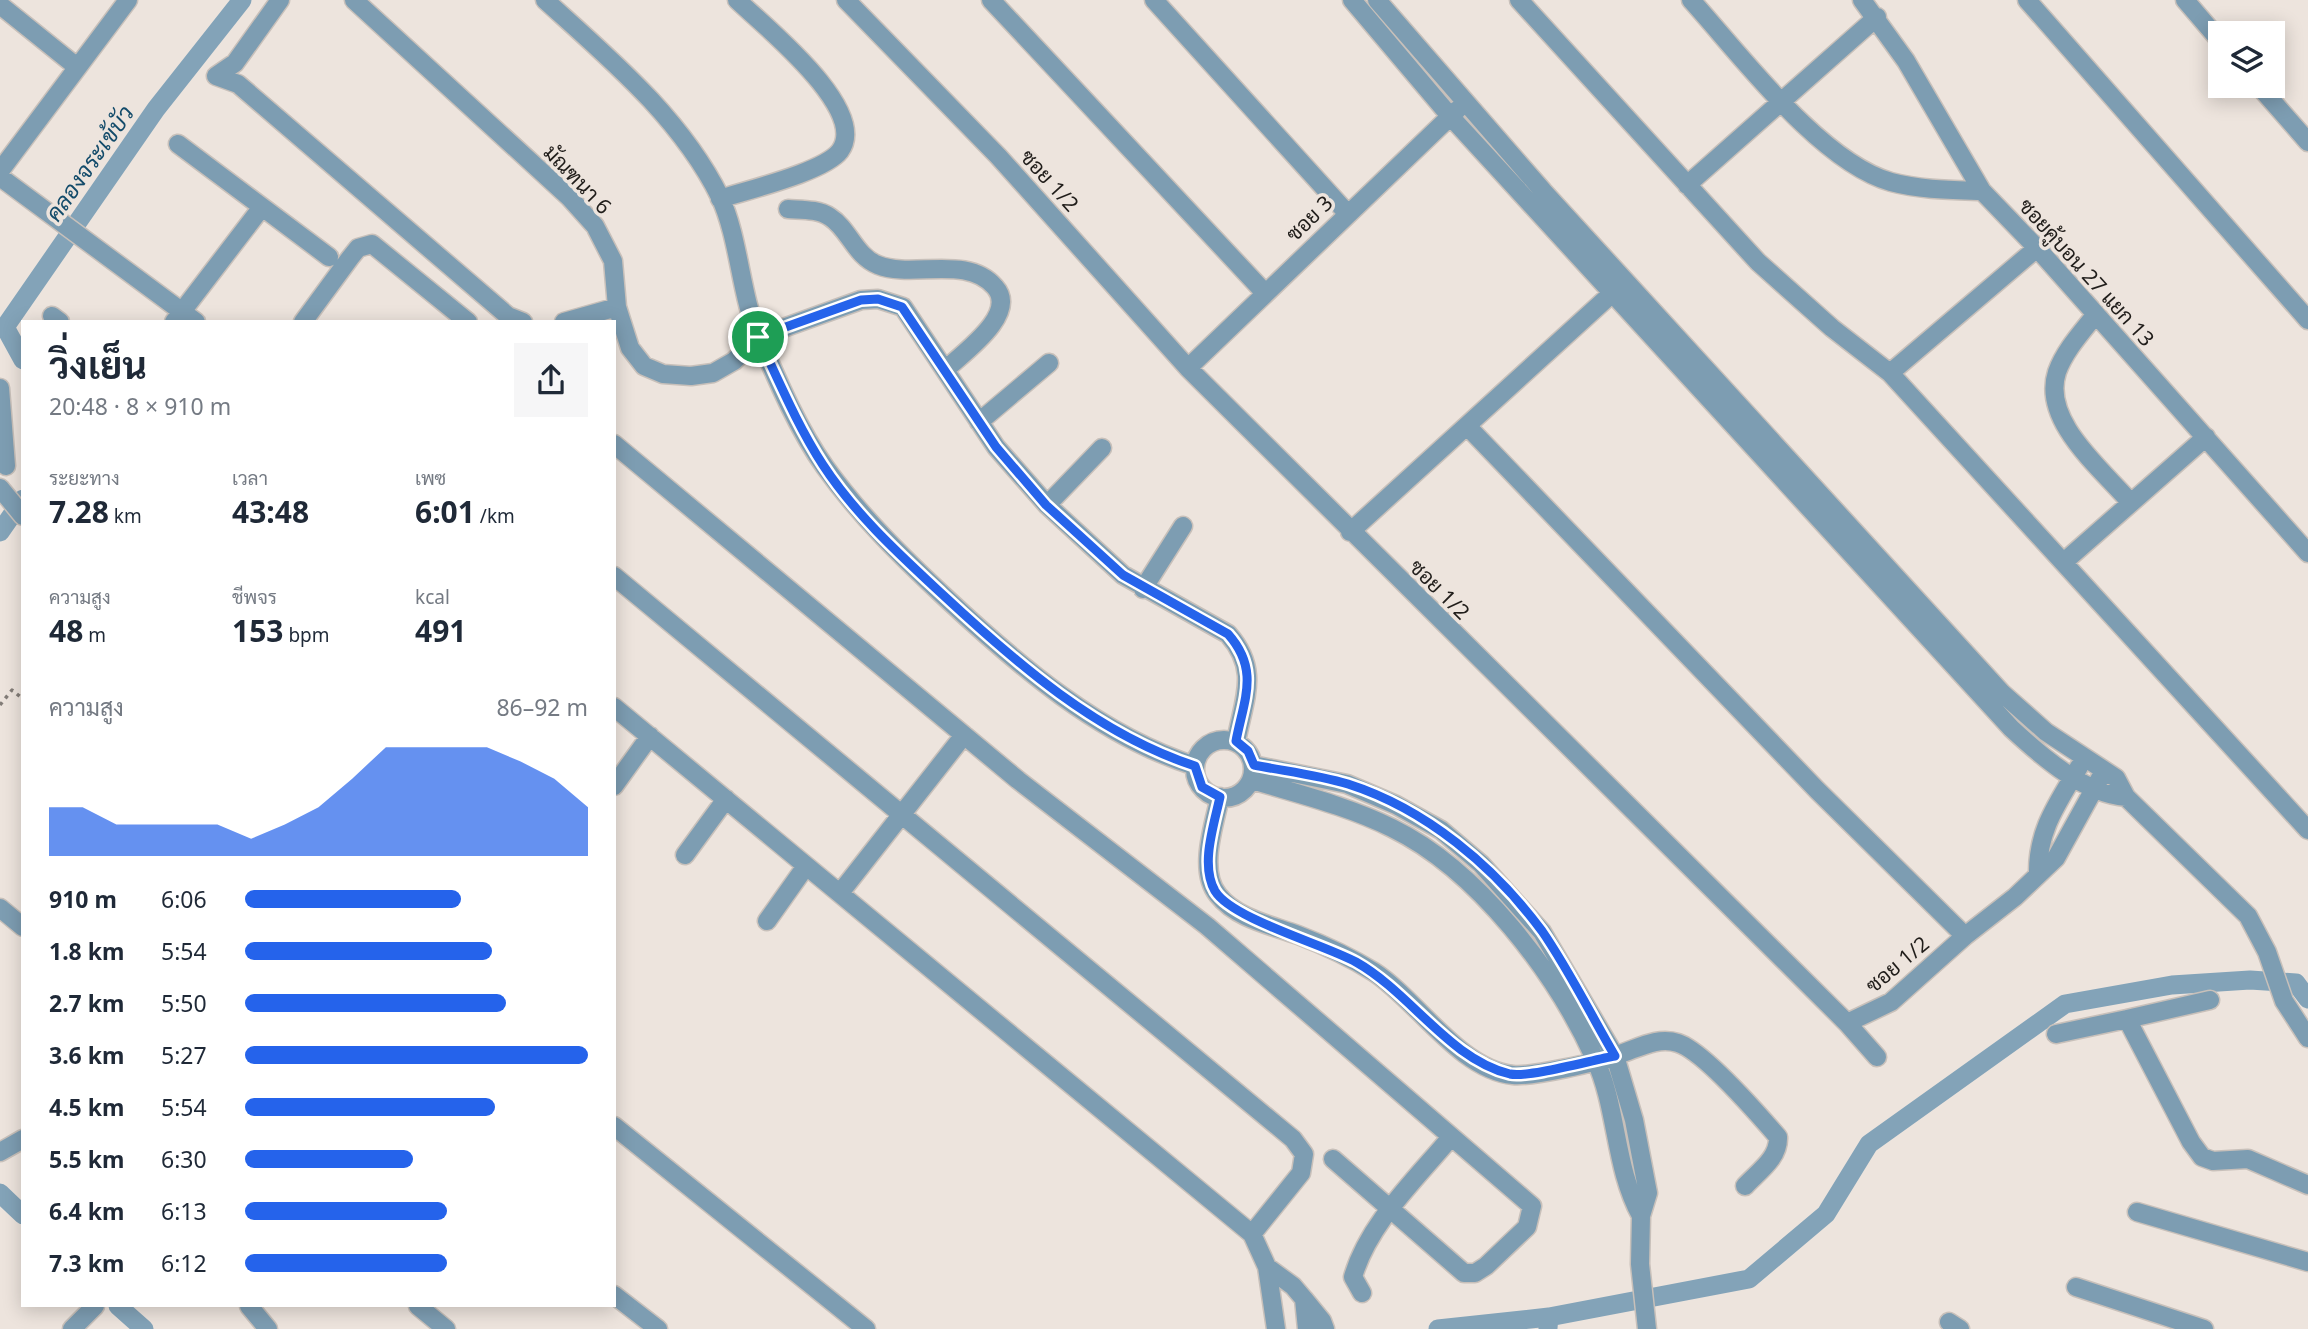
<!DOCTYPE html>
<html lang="th">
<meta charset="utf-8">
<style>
body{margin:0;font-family:"Noto Sans",Sarabun,sans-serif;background:#f6f6f7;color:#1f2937;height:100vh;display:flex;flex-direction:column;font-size:26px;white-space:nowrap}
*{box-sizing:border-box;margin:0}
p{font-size:23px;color:#747a83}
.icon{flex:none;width:38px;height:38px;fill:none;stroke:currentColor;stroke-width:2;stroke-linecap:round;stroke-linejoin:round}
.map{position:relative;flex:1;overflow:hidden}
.side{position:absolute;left:21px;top:320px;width:595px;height:987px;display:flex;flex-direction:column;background:#fff;border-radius:0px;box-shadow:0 4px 18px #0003}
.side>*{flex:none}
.fabs{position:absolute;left:2208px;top:21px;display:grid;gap:14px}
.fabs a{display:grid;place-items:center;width:77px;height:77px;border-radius:0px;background:#fff;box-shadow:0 4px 18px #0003;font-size:35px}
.pin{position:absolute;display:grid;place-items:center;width:60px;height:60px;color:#fff;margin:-30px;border:4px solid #fff;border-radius:50%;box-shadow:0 2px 7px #0007}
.round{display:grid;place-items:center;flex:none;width:74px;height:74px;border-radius:0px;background:#f6f6f7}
.summary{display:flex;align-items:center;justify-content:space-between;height:119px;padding:0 28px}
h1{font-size:38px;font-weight:700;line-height:52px}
.figures{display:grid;grid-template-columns:repeat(3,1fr);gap:10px;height:119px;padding:7px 28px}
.figures div{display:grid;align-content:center}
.figures b{font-size:30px;font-weight:700}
.figures small{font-size:19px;font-weight:400}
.figures p{font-size:19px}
.chart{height:196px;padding:14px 28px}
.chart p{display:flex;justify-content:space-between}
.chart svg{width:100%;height:126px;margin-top:7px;fill:#2563eb;opacity:.7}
ul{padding:0 28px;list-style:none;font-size:23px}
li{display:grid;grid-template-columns:112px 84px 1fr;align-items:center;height:52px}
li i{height:18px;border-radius:9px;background:#2563eb}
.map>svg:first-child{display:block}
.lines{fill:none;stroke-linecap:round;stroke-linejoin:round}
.canal{stroke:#83a3b8;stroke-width:19}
.minor-casing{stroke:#c8c0ba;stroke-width:21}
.path{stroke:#837d78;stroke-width:3.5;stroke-dasharray:3.5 5;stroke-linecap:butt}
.minor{stroke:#7d9db2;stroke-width:18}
.route-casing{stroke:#fff;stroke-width:14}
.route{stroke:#2563eb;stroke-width:9}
.labels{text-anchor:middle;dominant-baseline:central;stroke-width:7;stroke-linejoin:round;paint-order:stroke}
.street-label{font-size:21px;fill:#201d1a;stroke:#ede4dd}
.water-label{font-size:23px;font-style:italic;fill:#134b6a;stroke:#ede4dd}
</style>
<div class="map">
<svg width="2308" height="1329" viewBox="0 0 2308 1329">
<rect width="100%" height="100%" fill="#ede4dd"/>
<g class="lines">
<!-- canal -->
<path class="canal" d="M23,360L5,327L156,109L242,0
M0,532L23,499
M0,1193L23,1215
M118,1306L144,1329
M1549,1317L1749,1279L1826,1214L1869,1144L2065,1004L2172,985L2250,980L2296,983L2308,999
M1438,1329L1549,1317L1548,1328"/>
<!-- minor casing -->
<g class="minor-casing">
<path id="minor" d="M280,0L235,63L216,76L238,84L508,316L523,322
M354,0L569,197L595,226L613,261L617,307L630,348L644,366L663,374L691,376L713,373L734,361L758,337L861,300L878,299L903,307L996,447L1047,505L1123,575L1228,634C1260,670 1244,698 1236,742
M545,0C609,58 681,118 720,197C740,240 740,296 760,340C778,382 798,429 825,467C860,516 903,558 947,599C1019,666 1100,736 1195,766
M846,0L998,156L1188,368L1847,1023L1891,1002L1965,936L2015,897L2056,858L2104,771
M991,0L1265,293
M1154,0L1347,213
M1352,0L1450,116L2011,728C2041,756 2084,794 2126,797
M1377,0L1543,191L2002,693L2046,732L2116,778L2126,797L2248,916L2267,952L2284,1001L2308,1038
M1519,0L1758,262L1832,328L1890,373L2308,830
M1691,0C1740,54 1820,162 1891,182C1921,190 1952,190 1982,191
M1862,0L1906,61L1982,191L2037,248L2308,553
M2027,0L2308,320
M2185,0L2221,42
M0,5L77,67
M2259,86L2308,142
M178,144L329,257
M0,171L128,0
M0,177L196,322
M1687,185L1877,17
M720,199C747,190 824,172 840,151C870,110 763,25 737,0
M788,209C802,210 818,209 830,217C849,229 855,256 878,265C913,279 967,254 995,287C1019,314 963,353 945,370
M2096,314C2082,332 2065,350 2057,372C2041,421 2102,469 2131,503
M52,316L60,322
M174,322L262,207
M303,322L350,258L358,248L372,244L468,322
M564,322L617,307
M1188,368L1457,110
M1890,373L2037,248
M0,388L6,466
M979,422L1049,363
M1468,427L1817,790L1965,936
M614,444L1018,780L1207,926L1532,1206L1527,1227L1486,1266L1475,1273H1464L1333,1159
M0,488L23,516
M1047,505L1102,448
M1350,532L1619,287
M2065,561L2206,437
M614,576L1293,1139L1304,1154L1301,1173L1252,1234
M1143,589L1183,526
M614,707L1252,1234L1267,1267L1293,1286L1304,1299L1307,1329
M1195 769a29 29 0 1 1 58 0a29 29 0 1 1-58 0Z
M1253,765L1347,784L1396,805L1441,830L1481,864L1542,932L1615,1056L1634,1120L1648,1193L1641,1216L1640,1264L1647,1329
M1252,780C1298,794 1348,806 1392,828C1478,870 1556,973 1595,1059C1618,1109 1614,1167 1641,1216
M614,786L650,736
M1220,797C1214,825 1198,871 1218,895C1237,919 1271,925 1298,935C1324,945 1350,957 1374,972C1417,1000 1460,1070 1513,1075C1532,1077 1598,1062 1617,1055C1637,1049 1657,1036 1678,1043C1703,1051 1759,1115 1778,1137C1779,1158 1759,1171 1745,1186
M685,855L726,799
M2038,875C2037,831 2057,804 2079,767
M840,893L964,735
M0,908L23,927
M767,921L806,866
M2210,1000L2127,1019L2191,1142L2202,1157L2213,1161L2248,1159L2308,1185
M1847,1023L1877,1057
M2056,1034L2127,1019
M614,1126L866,1329
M0,1152L23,1139
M2137,1212L2308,1262
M1267,1267L1276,1329
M2076,1287L2204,1329
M1362,1293L1353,1277C1368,1224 1416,1179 1451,1137
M614,1295L658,1329
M1304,1299L1322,1321L1325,1329
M249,1306L268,1329
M418,1306L446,1329
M1949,1322L1960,1329
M72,1329L95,1306"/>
</g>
<!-- path -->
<path class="path" d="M0,705L12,690L23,699"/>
<!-- minor -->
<use href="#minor" class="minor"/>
</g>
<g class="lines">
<!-- route casing -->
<g class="route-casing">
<path id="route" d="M878,299L902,307L996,447L1046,505L1123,575L1228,634C1260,670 1244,699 1236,741L1248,751L1254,765C1284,771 1318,775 1348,784C1426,809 1494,866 1542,931C1569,970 1591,1015 1615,1056C1592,1060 1528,1078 1510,1074C1449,1059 1411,993 1356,962C1323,944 1232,919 1215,891C1200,865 1214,825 1220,797L1202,787L1195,766C1097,734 1016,663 942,594C899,554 855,514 823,465C797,425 778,379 758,337L861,300Z"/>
</g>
<!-- route -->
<use href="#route" class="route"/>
</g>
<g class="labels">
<!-- street labels -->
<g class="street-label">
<text transform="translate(578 179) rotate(46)">มัณฑนา 6</text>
<text transform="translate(1050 180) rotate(48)">ซอย 1/2</text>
<text transform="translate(1309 218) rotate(-44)">ซอย 3</text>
<text transform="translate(2087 272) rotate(48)">ซอยคู้บอน 27 แยก 13</text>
<text transform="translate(1440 589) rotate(45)">ซอย 1/2</text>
<text transform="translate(1897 964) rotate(-40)">ซอย 1/2</text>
</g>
<!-- water labels -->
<g class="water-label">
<text transform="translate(89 163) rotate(-55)">คลองจระเข้บัว</text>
</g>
</g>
</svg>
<div class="fabs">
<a><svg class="icon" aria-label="layers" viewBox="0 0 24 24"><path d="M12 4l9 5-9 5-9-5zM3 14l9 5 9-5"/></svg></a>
</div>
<div class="pin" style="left:758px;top:337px;background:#1e9e55"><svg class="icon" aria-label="arrive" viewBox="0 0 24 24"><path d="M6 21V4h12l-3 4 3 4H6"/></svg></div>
<section class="side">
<div class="summary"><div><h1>วิ่งเย็น</h1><p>20:48 · 8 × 910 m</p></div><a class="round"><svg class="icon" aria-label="share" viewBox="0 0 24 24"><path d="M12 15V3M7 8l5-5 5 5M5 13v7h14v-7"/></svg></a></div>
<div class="figures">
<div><p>ระยะทาง</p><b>7.28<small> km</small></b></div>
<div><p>เวลา</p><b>43:48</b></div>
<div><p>เพซ</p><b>6:01<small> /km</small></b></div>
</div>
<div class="figures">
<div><p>ความสูง</p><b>48<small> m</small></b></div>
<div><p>ชีพจร</p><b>153<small> bpm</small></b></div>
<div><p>kcal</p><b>491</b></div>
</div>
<div class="chart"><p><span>ความสูง</span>86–92 m</p>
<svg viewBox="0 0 160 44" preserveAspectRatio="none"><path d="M0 44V27L10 27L20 33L30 33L40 33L50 33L60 38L70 33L80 27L90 17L100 6L110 6L120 6L130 6L140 11L150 17L160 27V44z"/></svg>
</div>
<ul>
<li><b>910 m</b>6:06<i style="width:63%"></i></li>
<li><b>1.8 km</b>5:54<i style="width:72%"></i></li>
<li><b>2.7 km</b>5:50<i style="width:76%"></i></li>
<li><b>3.6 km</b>5:27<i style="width:100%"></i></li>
<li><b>4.5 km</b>5:54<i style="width:73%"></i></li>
<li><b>5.5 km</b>6:30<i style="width:49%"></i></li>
<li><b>6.4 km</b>6:13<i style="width:59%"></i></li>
<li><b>7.3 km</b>6:12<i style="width:59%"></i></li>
</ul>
</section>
</div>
